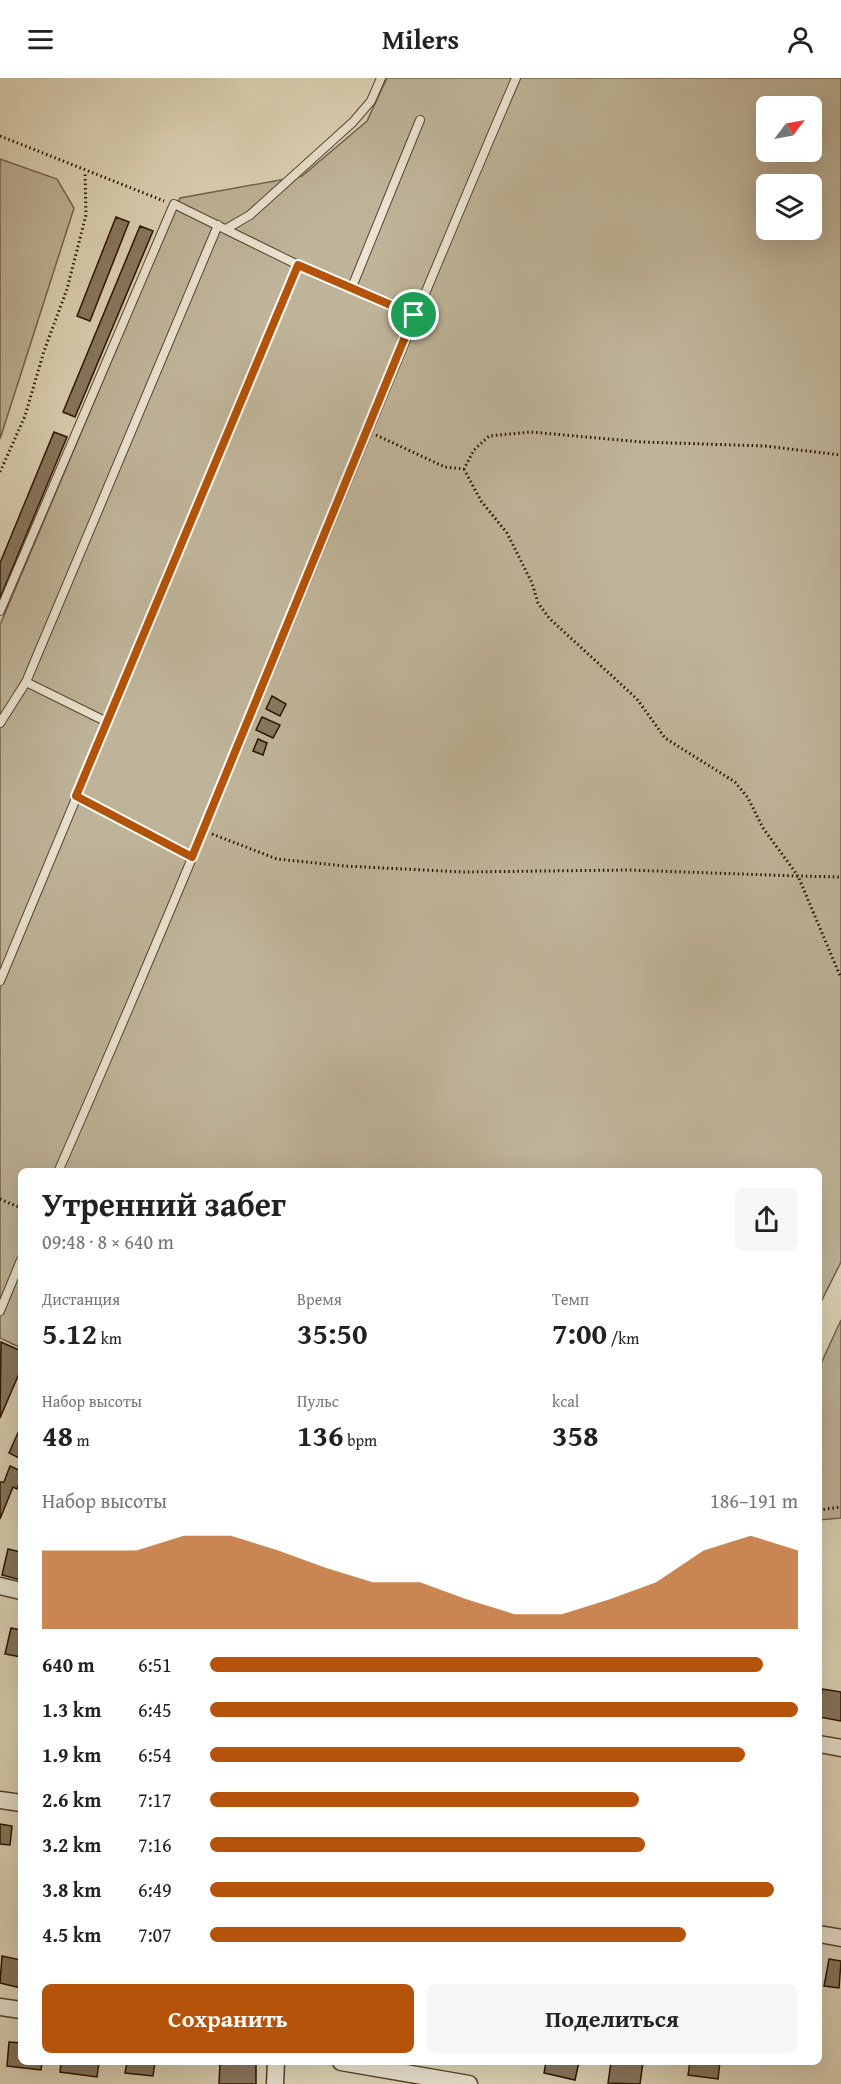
<!DOCTYPE html>
<html lang="ru">
<meta charset="utf-8">
<style>
body{margin:0;font-family:"Gentium Book Plus",serif;background:#f6f6f6;color:#222;height:100vh;display:flex;flex-direction:column;font-size:22px;white-space:nowrap}
*{box-sizing:border-box;margin:0}
p{font-size:20px;color:#767676}
.icon{flex:none;width:33px;height:33px;fill:none;stroke:currentColor;stroke-width:2;stroke-linecap:round;stroke-linejoin:round}
.map{position:relative;flex:1;overflow:hidden}
.panel{position:absolute;left:18px;top:1090px;width:804px;height:897px;display:flex;flex-direction:column;background:#fff;border-radius:9px;box-shadow:0 6px 24px #0002}
.panel>*{flex:none}
.needle{width:39px;rotate:58deg}
.controls{position:absolute;left:756px;top:18px;display:grid;gap:12px}
.controls a{display:grid;place-items:center;width:66px;height:66px;border-radius:9px;background:#fff;box-shadow:0 6px 24px #0002;font-size:30px}
.pin{position:absolute;display:grid;place-items:center;width:51px;height:51px;color:#fff;margin:-26px;border:3px solid #fff;border-radius:50%;box-shadow:0 2px 6px #0007}
.round{display:grid;place-items:center;flex:none;width:63px;height:63px;border-radius:9px;background:#f6f6f6}
.overview{display:flex;align-items:center;justify-content:space-between;height:102px;padding:0 24px}
h1{font-size:33px;font-weight:600;line-height:45px}
.stats{display:grid;grid-template-columns:repeat(3,1fr);gap:9px;height:102px;padding:6px 24px}
.stats div{display:grid;align-content:center}
.stats b{font-size:30px;font-weight:600}
.stats small{font-size:16px;font-weight:400}
.stats p{font-size:16px}
.chart{height:168px;padding:12px 24px}
.chart p{display:flex;justify-content:space-between}
.chart svg{width:100%;height:108px;margin-top:6px;fill:#b45309;opacity:.7}
.button{display:flex;gap:12px;margin-top:auto;padding:12px 24px}
.button a{flex:1;height:69px;border-radius:9px;background:#b45309;color:#fff;font-size:24px;font-weight:600;line-height:69px;text-align:center}
.button a+a{background:#f6f6f6;color:#222}
ul{padding:0 24px;list-style:none;font-size:20px}
li{display:grid;grid-template-columns:96px 72px 1fr;align-items:center;height:45px}
li i{height:15px;border-radius:8px;background:#b45309}
header{display:flex;justify-content:space-between;align-items:center;height:78px;padding:0 24px;background:#fff;font-size:27px;font-weight:600}
.map>svg:first-child{display:block}
.green{fill:#bfb499;stroke:#74644c;stroke-width:1.5;fill-rule:evenodd}
.building{fill:#887860;stroke:#2a1400;stroke-width:1.5}
.lines{fill:none;stroke-linecap:round;stroke-linejoin:round}
.service-casing{stroke:#57442e;stroke-width:10}
.minor-casing{stroke:#57442e;stroke-width:19}
.path{stroke:#2a1400;stroke-width:3;stroke-dasharray:1.5 3;stroke-linecap:butt}
.service{stroke:#eae4d1;stroke-width:8}
.minor{stroke:#eae4d1;stroke-width:16}
.route-casing{stroke:#fff;stroke-width:12}
.route{stroke:#b45309;stroke-width:8}
</style>
<header><svg class="icon" aria-label="menu" viewBox="0 0 24 24"><path d="M4 6h16M4 12h16M4 18h16"/></svg>Milers<svg class="icon" aria-label="person" viewBox="0 0 24 24"><circle cx="12" cy="8" r="4"/><path d="M4 21q1-7 8-7t8 7"/></svg></header>
<div class="map">
<svg width="841" height="2006" viewBox="0 0 841 2006">
<rect width="100%" height="100%" fill="#ded5b8"/>
<filter id="stains"><feTurbulence type="fractalNoise" baseFrequency=".00333" numOctaves="4"/><feColorMatrix values="0 0 0 0 .2 0 0 0 0 .09 0 0 0 0 .02 0 0 0 .5 -.17"/></filter>
<radialGradient id="worn" r=".72"><stop offset=".6" stop-color="#630" stop-opacity="0"/><stop offset="1" stop-color="#630" stop-opacity=".3"/></radialGradient>
<!-- green -->
<path class="green" d="M387,0H841V1184L819,1228V1094H21V1270L0,1260V547L180,120L302,98L367,43ZM766,28H812V74H766ZM766,106H812V152H766Z
M0,81L57,101L74,130L0,361Z
M841,1242V1440L819,1442V1290Z"/>
<!-- building -->
<path class="building" d="M116,139L129,144L90,243L77,238Z
M140,148L153,153L75,339L63,334Z
M54,354L67,359L0,520V485Z
M272,618L286,626L280,638L266,631Z
M262,639L280,647L273,660L256,652Z
M258,661L267,665L263,677L253,673Z
M1,1264L21,1273V1291L0,1340Z
M21,1348V1381L9,1375Z
M10,1388L21,1393V1400L17,1411L13,1409L0,1441V1404H4Z
M8,1471L21,1474V1502L2,1497Z
M11,1550L21,1552V1579L5,1576Z
M822,1611L841,1614V1643L819,1639Z
M0,1746L12,1748L10,1767L0,1766Z
M2,1878L21,1882V1910L0,1905Z
M829,1881L841,1883L839,1910L824,1908Z
M9,1964L21,1965V1984H42L41,1992L7,1988Z
M61,1984H99L97,1999L60,1994Z
M127,1984H155L153,1998L125,1995Z
M220,1984H256V2006H219Z
M546,1984H579L575,2002L544,1995Z
M611,1984H643L640,2006L608,2005Z
M690,1984H720L718,2001L688,1997Z"/>
<g class="lines">
<!-- service casing -->
<g class="service-casing">
<path id="service" d="M226,151L250,137L353,44L371,23L381,0
M352,209L420,42
M0,533L174,126L298,187L414,237
M26,604L107,644
M0,645L26,604L218,147
M0,903L298,187
M58,1094C217,732 360,363 516,0
M0,1233L21,1182"/>
</g>
<!-- minor casing -->
<g class="minor-casing">
<path id="minor" d="M0,1508L21,1513
M819,1666L841,1670
M0,1722L21,1725
M819,1856L841,1860
M0,1929L21,1932
M341,1984L469,2006
M275,2006L276,1984"/>
</g>
<!-- path -->
<path class="path" d="M0,58L164,123
M376,357L445,389L464,391L474,372L489,358L531,354L642,364L765,368L841,377
M464,391L481,423L507,455L532,505L538,525L549,540L637,621L665,660L735,704L748,720L763,750L798,798L841,799
M0,394L25,338L44,273L67,211L86,137L85,94
M85,722L183,774
M212,756L277,781L345,788L463,794L628,792L798,798L841,900
M0,1121L21,1130
M819,1432L841,1429"/>
<!-- service -->
<use href="#service" class="service"/>
<!-- minor -->
<use href="#minor" class="minor"/>
</g>
<g class="lines">
<!-- route casing -->
<g class="route-casing">
<path id="route" d="M298,187L414,237L192,779L76,718Z"/>
</g>
<!-- route -->
<use href="#route" class="route"/>
</g>
<rect width="100%" height="100%" filter="url(#stains)"/>
<rect width="100%" height="100%" fill="url(#worn)"/>
</svg>
<div class="controls">
<a><svg class="needle" viewBox="-14 -14 28 28"><path d="M0-13l5 13h-10z" fill="#e53935"/><path d="M0 13l5-13h-10z" fill="#767676"/></svg></a>
<a><svg class="icon" aria-label="layers" viewBox="0 0 24 24"><path d="M12 4l9 5-9 5-9-5zM3 14l9 5 9-5"/></svg></a>
</div>
<div class="pin" style="left:414px;top:237px;background:#1e9e55"><svg class="icon" aria-label="arrive" viewBox="0 0 24 24"><path d="M6 21V4h12l-3 4 3 4H6"/></svg></div>
<section class="panel">
<div class="overview"><div><h1>Утренний забег</h1><p>09:48 · 8 × 640 m</p></div><a class="round"><svg class="icon" aria-label="share" viewBox="0 0 24 24"><path d="M12 15V3M7 8l5-5 5 5M5 13v7h14v-7"/></svg></a></div>
<div class="stats">
<div><p>Дистанция</p><b>5.12<small> km</small></b></div>
<div><p>Время</p><b>35:50</b></div>
<div><p>Темп</p><b>7:00<small> /km</small></b></div>
</div>
<div class="stats">
<div><p>Набор высоты</p><b>48<small> m</small></b></div>
<div><p>Пульс</p><b>136<small> bpm</small></b></div>
<div><p>kcal</p><b>358</b></div>
</div>
<div class="chart"><p><span>Набор высоты</span>186–191 m</p>
<svg viewBox="0 0 160 44" preserveAspectRatio="none"><path d="M0 44V12L10 12L20 12L30 6L40 6L50 12L60 19L70 25L80 25L90 32L100 38L110 38L120 32L130 25L140 12L150 6L160 12V44z"/></svg>
</div>
<ul>
<li><b>640 m</b>6:51<i style="width:94%"></i></li>
<li><b>1.3 km</b>6:45<i style="width:100%"></i></li>
<li><b>1.9 km</b>6:54<i style="width:91%"></i></li>
<li><b>2.6 km</b>7:17<i style="width:73%"></i></li>
<li><b>3.2 km</b>7:16<i style="width:74%"></i></li>
<li><b>3.8 km</b>6:49<i style="width:96%"></i></li>
<li><b>4.5 km</b>7:07<i style="width:81%"></i></li>
</ul>
<div class="button"><a>Сохранить</a><a>Поделиться</a></div>
</section>
</div>
